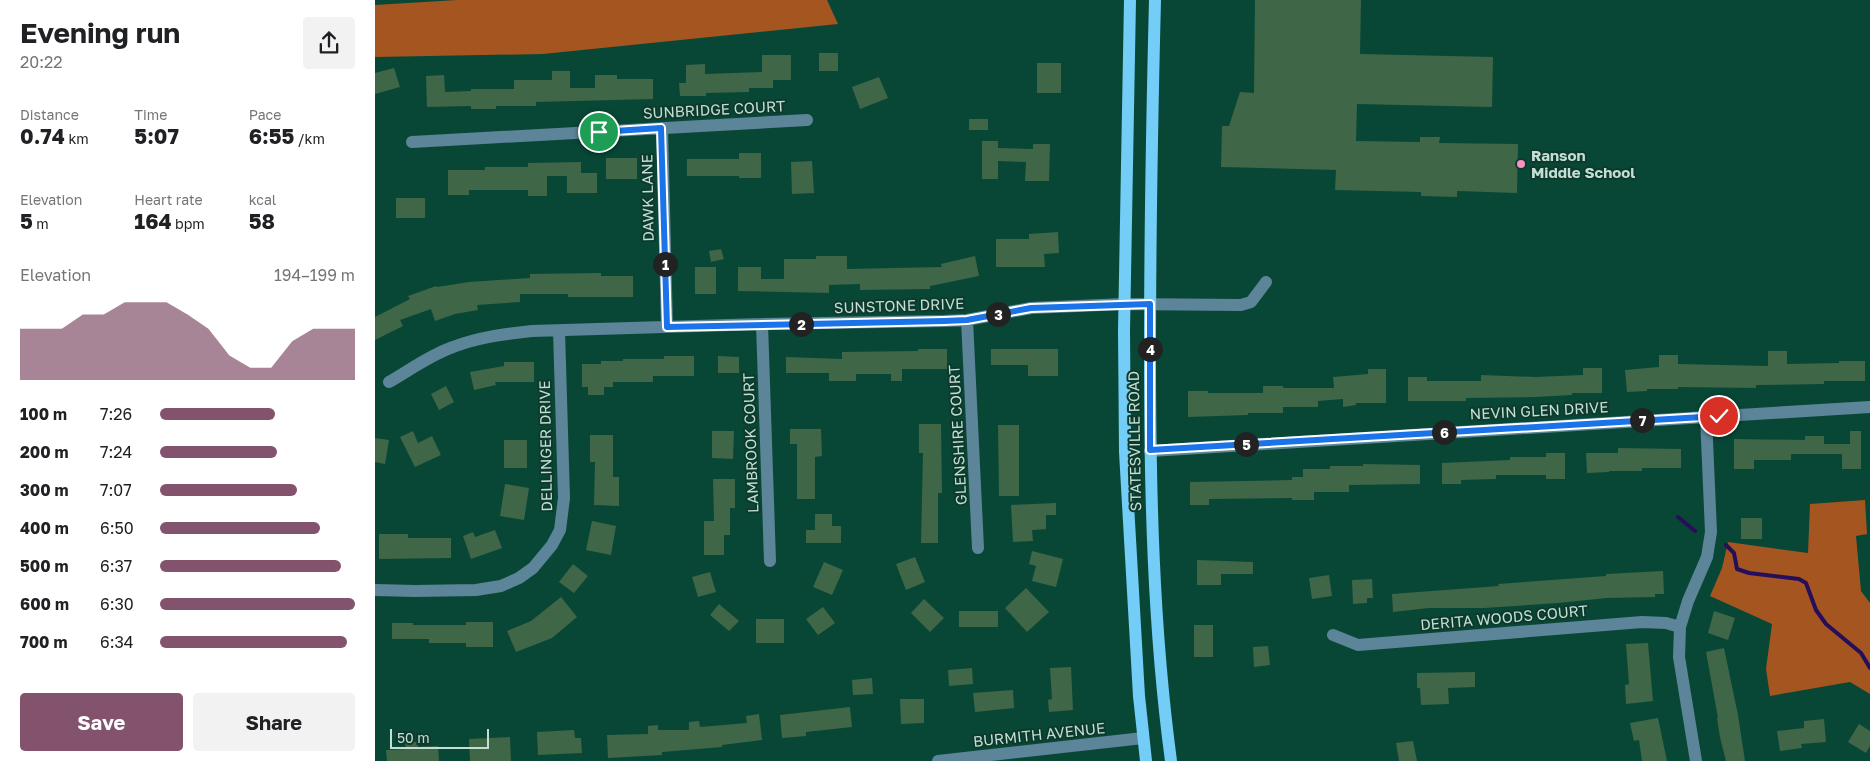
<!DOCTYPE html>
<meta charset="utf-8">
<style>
body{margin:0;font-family:"Golos Text",sans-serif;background:#f2f2f2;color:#202124;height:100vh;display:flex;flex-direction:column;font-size:19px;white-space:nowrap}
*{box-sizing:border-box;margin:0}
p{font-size:16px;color:#757577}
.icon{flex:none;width:28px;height:28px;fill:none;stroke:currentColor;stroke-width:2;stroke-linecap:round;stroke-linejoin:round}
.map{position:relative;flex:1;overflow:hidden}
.drawer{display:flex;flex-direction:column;background:#fff;width:375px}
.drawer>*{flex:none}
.scale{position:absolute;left:15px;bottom:12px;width:99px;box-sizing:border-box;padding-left:5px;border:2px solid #c3dfd4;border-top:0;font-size:14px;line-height:18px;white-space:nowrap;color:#c3dfd4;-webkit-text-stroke:4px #0e3a2d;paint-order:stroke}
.pin{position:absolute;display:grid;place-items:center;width:42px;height:42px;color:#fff;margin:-21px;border:2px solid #fff;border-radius:50%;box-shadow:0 1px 5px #0007}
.km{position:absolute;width:25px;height:25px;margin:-12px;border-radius:50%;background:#222;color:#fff;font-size:14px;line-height:25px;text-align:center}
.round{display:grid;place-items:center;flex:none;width:52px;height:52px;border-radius:5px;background:#f2f2f2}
.summary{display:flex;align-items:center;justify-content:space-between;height:85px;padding:0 20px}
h1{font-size:28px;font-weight:700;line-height:38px}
.figures{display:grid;grid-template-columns:repeat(3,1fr);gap:8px;height:85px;padding:5px 20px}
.figures div{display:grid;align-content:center}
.figures b{font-size:21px;font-weight:700}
.figures small{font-size:14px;font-weight:400}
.figures p{font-size:14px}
.chart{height:140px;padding:10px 20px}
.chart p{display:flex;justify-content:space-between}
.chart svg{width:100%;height:90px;margin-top:5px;fill:#83526c;opacity:.7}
.cta{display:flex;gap:10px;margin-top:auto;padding:10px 20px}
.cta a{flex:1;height:58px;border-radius:5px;background:#83526c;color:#fff;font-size:20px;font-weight:700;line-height:58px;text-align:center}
.cta a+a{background:#f2f2f2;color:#202124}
ul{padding:0 20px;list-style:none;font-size:16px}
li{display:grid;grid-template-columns:80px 60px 1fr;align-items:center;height:38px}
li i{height:12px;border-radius:6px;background:#83526c}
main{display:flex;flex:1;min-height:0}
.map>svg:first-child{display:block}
.forest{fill:#a55520}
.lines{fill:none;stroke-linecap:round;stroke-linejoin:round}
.stream{stroke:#270e5a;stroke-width:4}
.building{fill:#3f6647}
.minor{stroke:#5c8599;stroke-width:12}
.major{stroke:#73cdf6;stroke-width:12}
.route-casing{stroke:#fff;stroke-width:10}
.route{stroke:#1a73e8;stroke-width:6}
.poi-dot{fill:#fb8fc4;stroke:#0e3a2d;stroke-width:2}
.labels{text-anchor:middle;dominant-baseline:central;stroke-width:4;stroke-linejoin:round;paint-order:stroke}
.street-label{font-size:15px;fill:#c3dfd4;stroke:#0e3a2d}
.poi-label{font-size:15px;font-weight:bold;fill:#c3dfd4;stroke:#0e3a2d;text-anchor:start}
</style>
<main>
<section class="drawer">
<div class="summary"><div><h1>Evening run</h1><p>20:22</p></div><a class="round"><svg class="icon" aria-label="share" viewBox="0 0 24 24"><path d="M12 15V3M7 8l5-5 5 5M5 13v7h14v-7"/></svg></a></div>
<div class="figures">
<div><p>Distance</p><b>0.74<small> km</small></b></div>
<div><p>Time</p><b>5:07</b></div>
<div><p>Pace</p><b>6:55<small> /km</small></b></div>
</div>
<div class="figures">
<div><p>Elevation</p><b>5<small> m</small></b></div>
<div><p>Heart rate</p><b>164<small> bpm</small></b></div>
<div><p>kcal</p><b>58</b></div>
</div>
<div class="chart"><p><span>Elevation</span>194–199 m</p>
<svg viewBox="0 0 160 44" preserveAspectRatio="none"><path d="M0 44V19L10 19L20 19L30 12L40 12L50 6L60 6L70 6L80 12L90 19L100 32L110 38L120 38L130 25L140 19L150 19L160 19V44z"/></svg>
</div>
<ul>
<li><b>100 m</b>7:26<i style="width:59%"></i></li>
<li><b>200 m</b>7:24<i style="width:60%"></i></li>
<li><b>300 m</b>7:07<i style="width:70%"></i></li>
<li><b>400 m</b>6:50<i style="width:82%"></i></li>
<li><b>500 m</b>6:37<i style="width:93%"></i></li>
<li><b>600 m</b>6:30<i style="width:100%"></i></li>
<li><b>700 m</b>6:34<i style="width:96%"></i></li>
</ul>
<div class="cta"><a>Save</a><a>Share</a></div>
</section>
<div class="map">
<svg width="1495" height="761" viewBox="0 0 1495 761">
<rect width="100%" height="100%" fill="#084736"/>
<!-- forest -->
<path class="forest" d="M82,0H452L463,24L168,54L0,57V5Z
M1490,500L1492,534L1481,536L1486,591L1495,603V694L1475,682L1395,696L1391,669L1397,624L1335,596L1347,568L1353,542L1433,553L1435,504Z"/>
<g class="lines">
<!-- stream -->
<path class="stream" d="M1303,517L1320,531
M1351,545L1359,553L1362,569L1374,573L1424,579L1431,583L1441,610L1451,624L1486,653L1495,668"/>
</g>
<!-- building -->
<path class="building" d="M880,0H986L985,54L1118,57L1117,107L982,104L981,141L1045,142V137H1065L1064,143L1143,144L1142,193L1082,191V197L1046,196V192L960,190L961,170L846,167L847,126H854L865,92L879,93Z
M444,53H463V71H444Z
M387,55H416V80H398V88H374V92L331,93V96H305L304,83H311V65L330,64V74L387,72Z
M662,63H686V93H662Z
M19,68L25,87L0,94V73Z
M177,71H195V88H220V75H242V79H278V99L161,102V106H121V109H96V106L52,107L51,76L69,75L70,92L96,91V89H139V80H177Z
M504,77L513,98L485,109L477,87Z
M594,119H613V130H594Z
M607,141H623V148L658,149V144H675L674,181H650L651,162L623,161V179H607Z
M364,153H386V178H364V176H312V159H364Z
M231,158H262V179H231Z
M437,161L439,193L417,194L416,162Z
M206,162V173H222V193H192V176H172V196H153V190H94V195H73V170H110V167H153V163Z
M21,198H50V218H21Z
M683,232L684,253L669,254L670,267H621V239H654V234Z
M346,249L349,259L336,262L334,251Z
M441,256H472V269L567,267L566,264L600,256L604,276L555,286V289L485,290V284L454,285V293L363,291V267H386V279H409V259H441Z
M320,267H341V294H320Z
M226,273V276H258V297H193V294H145V302L102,305L103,310L80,314L60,321L56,309L25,320L28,326L0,340V317L35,299L33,296L61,286L62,287L94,282L155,278V274Z
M543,349H572V369H527V381H516V374H481V381H454V373H411V357L467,359V352L543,351Z
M616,349H683V376H653V365H616Z
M1393,351H1412V364L1464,363V361H1490V381H1449V384L1381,385V388L1303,387V389H1272V391L1252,392L1250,370L1284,367V355H1303V364L1393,366Z
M289,356H319V376H278V382H238V387H229V395H213V387H207V364H226V361H248V359H289Z
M343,356L364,357V373H343Z
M129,362H159V382H120L121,385L99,390L95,372L129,366Z
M1208,368H1227V393H1197V395L1160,397L1091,398V401H1033V377H1052V381H1106V375L1160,377L1208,375Z
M993,369H1011V403H981V405L968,407V399L943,401V407H908V413H873V415L813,417V391H833V393H888V386H908V388H959L958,377L993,374Z
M71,386L79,402L64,410L56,394Z
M544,424H566L567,493H563V543H546L548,453H544Z
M623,425H644V496H624Z
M415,429H446L447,456L440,457V499H422V444H415Z
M38,431L43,443L57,436L66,455L40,467L25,437Z
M337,431H359L358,459L337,458Z
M1475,431H1486V469H1467V454H1416V460H1379V469H1359V439L1430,440V436H1449V444H1475Z
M215,435H238V477H244V506L219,505L220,462H215Z
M0,438L14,440L10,464L0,462Z
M129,440H152V468H129Z
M1243,448L1306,449V468H1267V471H1234V472L1212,473L1211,453H1243Z
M1171,453H1190V479H1171V475H1121V479L1086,480V484H1067V463L1135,460V457H1171Z
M988,464L1045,465V484L974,485V492H939V500H917V498L834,499V505H815V482L917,480V477H928V469H955V466H988Z
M338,479H360V508H355V535H349V555H329V521H339Z
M130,484L154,488L149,520L125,516Z
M681,503V515H671V529L657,530L658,541L638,542L636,505Z
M440,514H457V526H466V543H431V530H440Z
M1366,518H1387V539H1366Z
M217,521L241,526L236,555L211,550Z
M120,530L127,548L96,559L88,536L98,532L100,537Z
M4,534H33V538H76V558L4,559Z
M657,551L688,559L681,587L657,581L661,566L654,564Z
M540,557L550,582L531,590L521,564Z
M822,560L878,562V574H846V585H822Z
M449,562L468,570L457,595L438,587Z
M198,564L213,576L199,593L184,582Z
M1288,571L1289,594H1280V597L1232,598L1183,603L1109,608H1054L1018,612L1017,594L1124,586L1123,584L1231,576V574Z
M335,572L341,592L323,597L317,577Z
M954,575L957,596L937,599L934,578Z
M997,579L998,598H992V603L978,604L977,580Z
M651,588L674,612L652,632L630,608Z
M186,597L202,617L177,638L141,652L132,631L156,621Z
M549,599L569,618L555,632L536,613Z
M344,604L364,621L354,631L335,615Z
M448,607L460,623L443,635L431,619Z
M584,611H623V627H584Z
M1339,611L1360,618L1353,640L1333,633Z
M381,619H409V643H381Z
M91,622H118V647H91V643H54V639H17V623H38V625H91Z
M819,625H838V657H819Z
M1273,643L1278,701L1251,704L1250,685L1254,684L1251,644Z
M893,646L895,665L879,667L878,647Z
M1349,648L1363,715L1370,761H1351L1345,737L1342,718H1343L1331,652Z
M696,667L698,710L674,712L673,700L677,699L675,668Z
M597,668L598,684L574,686L573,670Z
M1100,672V687L1073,688L1074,704L1046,705L1045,688H1042V673Z
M497,678L498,694L478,695L477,680Z
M638,690L639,708L600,712L598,693Z
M525,699H549V723L526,724Z
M475,707L477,727L431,732V736L407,738L405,715Z
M384,714L387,740L347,745V747L287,752V755L233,758L232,735L273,734V726L283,725V730H314V722L324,721L325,727L372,723L371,716Z
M1283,718L1292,761H1267L1264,740L1259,741L1255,723Z
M1449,719L1451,742L1426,744L1427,748L1405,751L1402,731L1429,728V721Z
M1484,724L1495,731V746L1491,753L1473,742Z
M199,730L200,738H206L207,753L163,755L162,732Z
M135,737L136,761H95L94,739Z
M1038,741L1042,761H1024L1021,743Z
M30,742H42L43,747L63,746L64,761H12L11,750L31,749Z"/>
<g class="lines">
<!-- minor -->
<path class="minor" d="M287,128L292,327
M37,142L432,120
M592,320L603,548
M387,324L395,561
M14,382C35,370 55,355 78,347C104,337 130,334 157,331L387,324L569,321L592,320L656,308L749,304L866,305L876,302L891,282
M775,451L1495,407
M0,590L40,591L101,590L126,586L144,578L158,568L177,545L185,530L189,498L184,331
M958,635L983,645L1267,622L1291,623L1305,627
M563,761L768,738
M1321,761L1304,657L1305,627L1313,601L1332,557L1336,532L1331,417"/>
<!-- major -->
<path class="major" d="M755,0L749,331L750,452L764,696L771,761
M780,0C777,119 775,237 775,356C775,491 778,627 796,761"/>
</g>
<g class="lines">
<!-- route casing -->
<g class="route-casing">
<path id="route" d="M224,132L286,128L292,327L569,321L592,320L656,308L775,304V450L1344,416"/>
</g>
<!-- route -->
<use href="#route" class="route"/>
</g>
<!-- markers -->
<circle class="poi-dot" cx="1146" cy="164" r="5"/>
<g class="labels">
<!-- street labels -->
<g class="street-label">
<text transform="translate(339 109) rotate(-3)">SUNBRIDGE COURT</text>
<text transform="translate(272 198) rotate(-91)">DAWK LANE</text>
<text transform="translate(524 305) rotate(-2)">SUNSTONE DRIVE</text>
<text transform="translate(1164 410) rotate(-3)">NEVIN GLEN DRIVE</text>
<text transform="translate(582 435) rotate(-93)">GLENSHIRE COURT</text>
<text transform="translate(759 441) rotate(-91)">STATESVILLE ROAD</text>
<text transform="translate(375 443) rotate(-92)">LAMBROOK COURT</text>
<text transform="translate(170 446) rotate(-91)">DELLINGER DRIVE</text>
<text transform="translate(1129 617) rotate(-5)">DERITA WOODS COURT</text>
<text transform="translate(664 734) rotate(-6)">BURMITH AVENUE</text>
</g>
<!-- poi labels -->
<g class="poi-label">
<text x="1156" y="155">Ranson<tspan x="1156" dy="17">Middle School</tspan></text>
</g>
</g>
</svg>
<div class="scale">50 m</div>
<div class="pin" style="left:224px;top:132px;background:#1e9e55"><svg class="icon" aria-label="arrive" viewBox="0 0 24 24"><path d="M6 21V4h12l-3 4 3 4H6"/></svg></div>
<div class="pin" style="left:1344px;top:416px;background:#d93025"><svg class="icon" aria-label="check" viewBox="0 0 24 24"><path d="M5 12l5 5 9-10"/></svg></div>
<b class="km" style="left:290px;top:264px">1</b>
<b class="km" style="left:426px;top:324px">2</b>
<b class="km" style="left:623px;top:314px">3</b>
<b class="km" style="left:775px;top:349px">4</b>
<b class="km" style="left:871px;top:444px">5</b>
<b class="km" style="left:1069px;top:432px">6</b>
<b class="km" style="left:1267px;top:420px">7</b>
</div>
</main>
